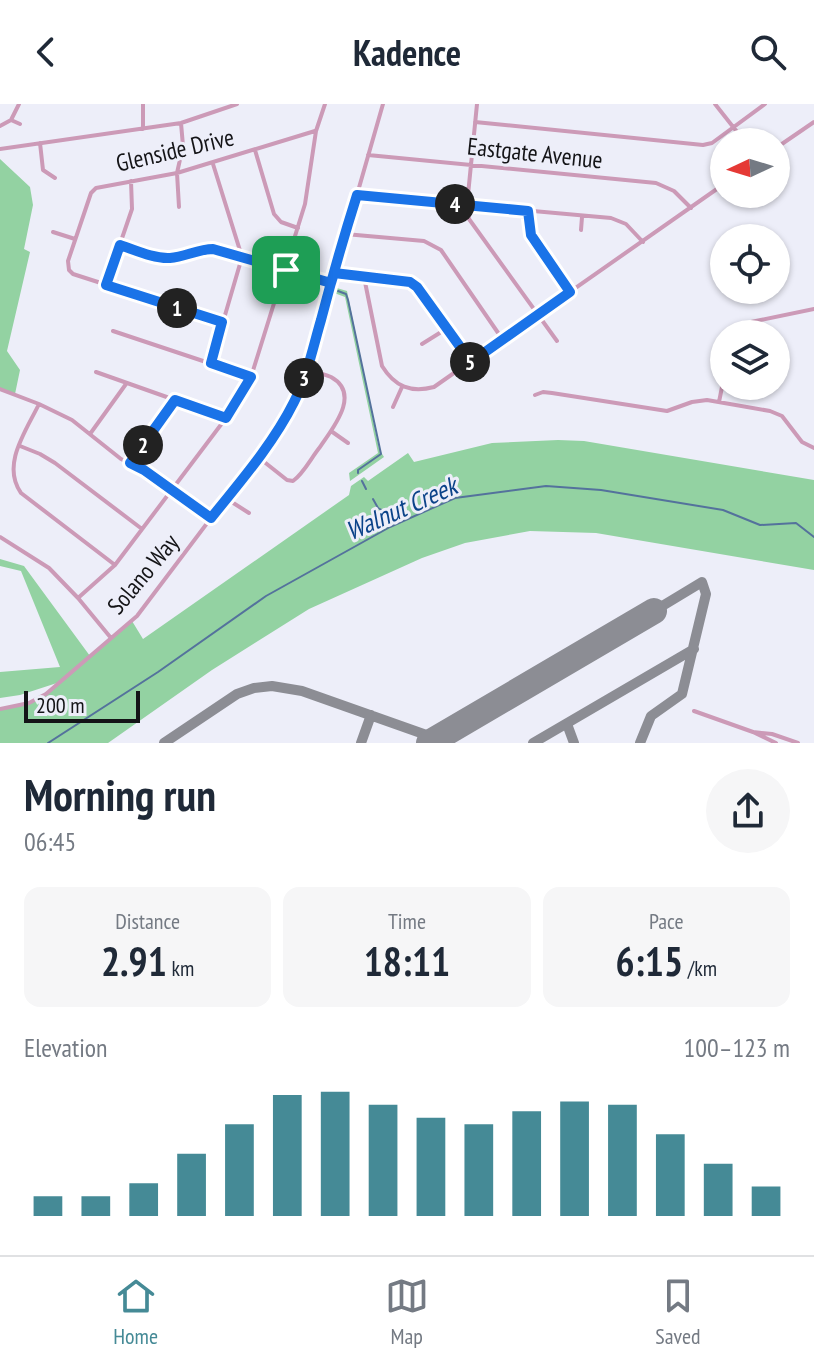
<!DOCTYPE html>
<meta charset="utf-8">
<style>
body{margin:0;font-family:"PT Sans Narrow",sans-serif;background:#f6f6f7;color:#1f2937;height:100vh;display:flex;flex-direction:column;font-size:30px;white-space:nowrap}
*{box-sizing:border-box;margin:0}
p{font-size:26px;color:#747a83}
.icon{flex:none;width:44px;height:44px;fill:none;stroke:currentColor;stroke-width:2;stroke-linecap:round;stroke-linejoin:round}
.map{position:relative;height:639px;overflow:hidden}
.details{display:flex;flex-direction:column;background:#fff;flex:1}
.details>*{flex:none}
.needle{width:52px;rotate:266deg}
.buttons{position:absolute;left:710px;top:24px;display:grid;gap:16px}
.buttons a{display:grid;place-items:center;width:80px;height:80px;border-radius:50%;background:#fff;box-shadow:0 2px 6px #0004;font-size:40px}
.scale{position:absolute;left:24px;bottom:20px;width:116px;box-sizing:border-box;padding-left:8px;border:4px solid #141417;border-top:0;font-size:22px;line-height:28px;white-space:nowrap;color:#141417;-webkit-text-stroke:6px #edeef9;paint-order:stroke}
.pin{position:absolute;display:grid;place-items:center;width:68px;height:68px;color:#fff;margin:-34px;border-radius:16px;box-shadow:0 4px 12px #0006}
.km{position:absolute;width:40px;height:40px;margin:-20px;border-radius:50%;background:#222;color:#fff;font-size:22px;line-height:40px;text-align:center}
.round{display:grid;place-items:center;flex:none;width:84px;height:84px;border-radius:42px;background:#f6f6f7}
.headline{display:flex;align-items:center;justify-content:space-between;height:136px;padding:0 24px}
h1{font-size:44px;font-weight:700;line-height:60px}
.metrics{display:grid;grid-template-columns:repeat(3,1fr);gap:12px;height:136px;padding:8px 24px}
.metrics div{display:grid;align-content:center;border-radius:16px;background:#f6f6f7;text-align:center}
.metrics b{font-size:40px;font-weight:700}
.metrics small{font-size:22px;font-weight:400}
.metrics p{font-size:22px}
.chart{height:224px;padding:16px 24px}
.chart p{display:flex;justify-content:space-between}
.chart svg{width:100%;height:144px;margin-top:8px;stroke:#458a96;stroke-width:6}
header{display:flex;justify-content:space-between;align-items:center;height:104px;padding:0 24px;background:#fff;font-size:36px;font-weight:700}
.tabs{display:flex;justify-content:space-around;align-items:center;height:112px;border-top:2px solid #e0e1e3;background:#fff;font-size:22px;color:#747a83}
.tabs a{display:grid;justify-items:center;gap:4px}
.tabs .selected{color:#458a96}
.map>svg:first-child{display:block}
.green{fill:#93d2a2}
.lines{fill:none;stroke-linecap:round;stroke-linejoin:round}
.stream{stroke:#54729c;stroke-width:2}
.taxiway{stroke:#8c8d94;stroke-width:10}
.runway{stroke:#8c8d94;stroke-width:26}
.minor{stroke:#cc9ab7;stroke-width:4}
.route-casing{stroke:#fff;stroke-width:16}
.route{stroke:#1a73e8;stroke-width:10}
.labels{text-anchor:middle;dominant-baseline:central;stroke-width:6;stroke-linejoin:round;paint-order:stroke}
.street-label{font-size:24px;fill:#141417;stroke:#edeef9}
.water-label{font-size:26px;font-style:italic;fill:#0b4389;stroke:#edeef9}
</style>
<header><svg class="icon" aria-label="back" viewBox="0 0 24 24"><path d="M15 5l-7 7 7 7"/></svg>Kadence<svg class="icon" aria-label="search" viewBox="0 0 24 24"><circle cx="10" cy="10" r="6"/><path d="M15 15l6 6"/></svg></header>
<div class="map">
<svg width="814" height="639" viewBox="0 0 814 639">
<rect width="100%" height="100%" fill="#edeef9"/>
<!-- green -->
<path class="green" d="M0,55L30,83L33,101L24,145L30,148L7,247L20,266L15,290L0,285Z
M330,182L347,187L379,345L384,353L350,377L349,369L378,349L345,193L329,187Z
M558,336L584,337L814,376V466L596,429L530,427L465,439L422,454L309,505L212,566L108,639H0V605L38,595L60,578L20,591L0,594V568L60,563L21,467L0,462V455L24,462L90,552L132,517L143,535L349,391L351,382L364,373L368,377L408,349L414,358L492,339Z"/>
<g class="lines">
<!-- stream -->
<path class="stream" d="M338,187L346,190L348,196L381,350L358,366V369
M362,377L366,385
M373,395L378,404L387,409L390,423
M48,639L158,568L266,492L390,423L455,394L546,382L601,386L723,406L760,421L796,419L814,433"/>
<!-- taxiway -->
<path class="taxiway" d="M567,620L574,639
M164,639L237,590L254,584L272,582L302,587L449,639
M361,639L371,611
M533,639L694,545
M640,639L651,612L682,590L706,490L702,478L654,507"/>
<!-- runway -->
<path class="runway" d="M429,639L654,507"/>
<!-- minor -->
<path class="minor" d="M143,0V25
M477,0L467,101L469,115L557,237
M715,0L745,38
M11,16L20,20
M475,18L703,41L712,39L765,0
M0,22L11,16L19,0
M40,39L43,66L55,74
M776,44L814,18
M0,45L181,19L237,0
M255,46L274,110L281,118L298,124
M368,51L656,79L674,87L691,104
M357,91L611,114L626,120L643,138
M179,103L177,69L183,42L181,19
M528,107L531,131L570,188
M581,126L582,113
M53,128L75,135
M345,130L424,137L441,146L503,236
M120,141C135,146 154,155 170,154C185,153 198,145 213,145L331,179
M334,169L400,176L417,183L471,258
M364,173L382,262C395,283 411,289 434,283L724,80
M106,181L132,105L131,77
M222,218L73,170L69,166L68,157L91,89L96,84L177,69L315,27
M113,227L251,273
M735,230L751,218L814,205
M422,240L446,225
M211,259L242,153L213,60
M96,268L226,314
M0,285L39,300L72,316L121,355L144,366L211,414
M535,291L543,288L552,289L667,307L692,298L707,296L770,307L782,312L802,338L814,344
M719,298L724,273
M39,300C26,327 1,361 21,389L115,461
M393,303L402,283
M331,327L348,339
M90,330L126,280
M20,342L40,350L55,359L142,425
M258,353L287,376L293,377C304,369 311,354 320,343C332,325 362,290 331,273C324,270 315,268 307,266
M130,359L175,296
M227,395L249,409
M0,433L49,464L78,494L111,534
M78,494L115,461L226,314L251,273L305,100L316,27L325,0
M0,605L29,599L46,590L137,512L279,324L295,296L307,265L383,0
M694,607L753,628
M776,639L753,628L772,630L798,639"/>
</g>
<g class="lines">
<!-- route casing -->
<g class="route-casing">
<path id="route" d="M286,166L213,145C198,145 185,153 170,154C154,155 135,146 120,141L106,181L222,218L211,259L251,273L226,314L175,296L130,359L144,366L211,414C240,378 273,340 294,298C307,273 313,243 321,216C332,174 344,132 357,91L528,107L531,131L570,188L471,258L417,183L410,178L334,169L331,179L286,166"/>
</g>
<!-- route -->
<use href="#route" class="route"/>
</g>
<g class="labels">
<!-- street labels -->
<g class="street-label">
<text transform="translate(175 46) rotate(-13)">Glenside Drive</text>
<text transform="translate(535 49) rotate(6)">Eastgate Avenue</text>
<text transform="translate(143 470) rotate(-50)">Solano Way</text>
</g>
<!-- water labels -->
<g class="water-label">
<text transform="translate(401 404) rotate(-24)">Walnut Creek</text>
</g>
</g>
</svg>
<div class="buttons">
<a><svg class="needle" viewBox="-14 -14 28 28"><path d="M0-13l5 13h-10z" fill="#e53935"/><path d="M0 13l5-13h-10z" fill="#747a83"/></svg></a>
<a><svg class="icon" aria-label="locate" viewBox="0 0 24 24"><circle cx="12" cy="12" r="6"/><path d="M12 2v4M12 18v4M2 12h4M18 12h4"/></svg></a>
<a><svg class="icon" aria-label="layers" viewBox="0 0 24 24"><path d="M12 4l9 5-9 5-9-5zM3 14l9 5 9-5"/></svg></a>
</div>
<div class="scale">200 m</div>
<div class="pin" style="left:286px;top:166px;background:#1e9e55"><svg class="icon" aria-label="arrive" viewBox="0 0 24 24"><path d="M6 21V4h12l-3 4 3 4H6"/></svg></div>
<b class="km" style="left:177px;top:204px">1</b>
<b class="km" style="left:143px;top:341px">2</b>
<b class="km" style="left:304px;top:274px">3</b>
<b class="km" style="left:455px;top:100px">4</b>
<b class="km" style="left:470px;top:258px">5</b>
</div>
<section class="details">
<div class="headline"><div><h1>Morning run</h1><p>06:45</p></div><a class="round"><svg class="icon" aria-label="share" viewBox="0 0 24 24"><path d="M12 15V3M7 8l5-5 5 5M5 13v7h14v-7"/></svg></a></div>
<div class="metrics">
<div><p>Distance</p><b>2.91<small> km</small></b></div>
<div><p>Time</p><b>18:11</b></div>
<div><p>Pace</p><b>6:15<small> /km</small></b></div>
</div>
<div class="chart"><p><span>Elevation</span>100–123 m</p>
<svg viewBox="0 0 160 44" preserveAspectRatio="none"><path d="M5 44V38M15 44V38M25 44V34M35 44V25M45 44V16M55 44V7M65 44V6M75 44V10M85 44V14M95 44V16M105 44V12M115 44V9M125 44V10M135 44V19M145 44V28M155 44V35"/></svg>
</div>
</section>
<nav class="tabs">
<a class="selected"><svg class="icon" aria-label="home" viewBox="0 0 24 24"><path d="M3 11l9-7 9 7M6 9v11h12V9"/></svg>Home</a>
<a><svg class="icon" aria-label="map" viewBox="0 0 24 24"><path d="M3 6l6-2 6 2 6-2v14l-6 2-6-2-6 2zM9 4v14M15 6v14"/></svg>Map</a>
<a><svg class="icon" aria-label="saved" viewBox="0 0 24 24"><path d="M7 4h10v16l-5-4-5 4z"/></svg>Saved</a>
</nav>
